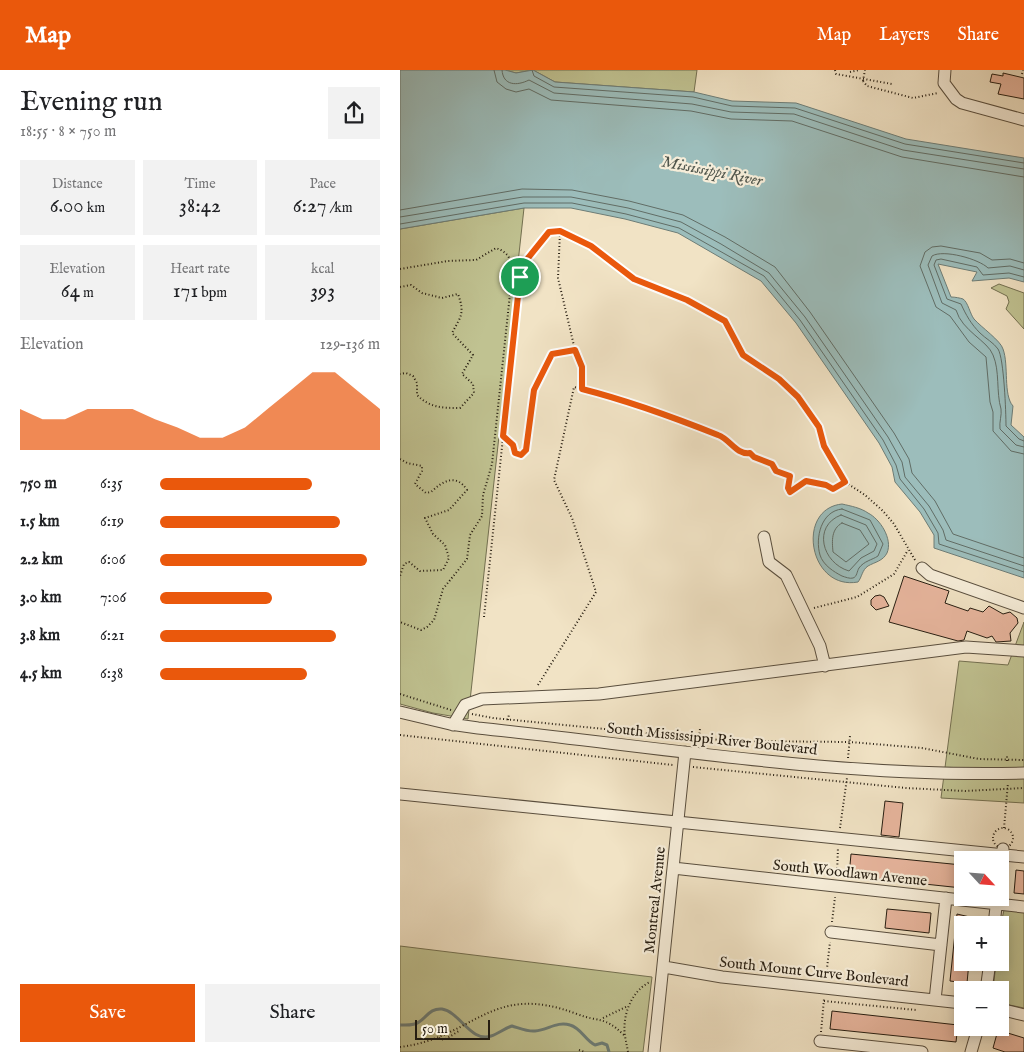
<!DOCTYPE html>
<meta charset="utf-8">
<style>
body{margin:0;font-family:"IM FELL English",serif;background:#f2f2f2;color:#202124;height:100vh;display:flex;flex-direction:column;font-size:19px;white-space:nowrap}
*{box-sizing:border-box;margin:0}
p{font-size:16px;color:#757577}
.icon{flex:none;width:28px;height:28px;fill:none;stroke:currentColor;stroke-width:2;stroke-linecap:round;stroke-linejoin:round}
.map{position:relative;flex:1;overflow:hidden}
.details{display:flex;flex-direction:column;background:#fff;width:400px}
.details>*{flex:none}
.needle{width:32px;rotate:116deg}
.controls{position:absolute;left:554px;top:781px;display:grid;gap:10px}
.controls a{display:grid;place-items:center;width:55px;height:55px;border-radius:0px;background:#fff;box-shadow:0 2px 12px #0003;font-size:25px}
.scale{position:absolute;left:15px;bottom:12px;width:75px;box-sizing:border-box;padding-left:5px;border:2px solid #261d11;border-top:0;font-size:14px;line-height:18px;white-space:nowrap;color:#261d11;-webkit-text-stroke:4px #f6edd9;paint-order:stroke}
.pin{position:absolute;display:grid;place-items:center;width:42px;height:42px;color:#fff;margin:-21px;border:2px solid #fff;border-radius:50%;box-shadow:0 1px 5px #0007}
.round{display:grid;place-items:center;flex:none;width:52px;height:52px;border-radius:0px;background:#f2f2f2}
.headline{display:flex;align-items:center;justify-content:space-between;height:85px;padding:0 20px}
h1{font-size:28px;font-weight:600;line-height:38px}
.figures{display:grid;grid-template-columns:repeat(3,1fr);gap:8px;height:85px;padding:5px 20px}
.figures div{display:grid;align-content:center;border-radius:0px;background:#f2f2f2;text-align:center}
.figures b{font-size:21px;font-weight:600}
.figures small{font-size:14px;font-weight:400}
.figures p{font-size:14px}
.chart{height:140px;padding:10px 20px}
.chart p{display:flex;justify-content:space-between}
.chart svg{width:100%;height:90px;margin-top:5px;fill:#ea580c;opacity:.7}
.cta{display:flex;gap:10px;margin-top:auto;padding:10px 20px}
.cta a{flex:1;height:58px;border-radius:0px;background:#ea580c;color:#fff;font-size:20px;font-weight:600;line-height:58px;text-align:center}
.cta a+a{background:#f2f2f2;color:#202124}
ul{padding:0 20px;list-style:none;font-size:16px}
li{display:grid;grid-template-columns:80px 60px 1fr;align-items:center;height:38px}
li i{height:12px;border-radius:6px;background:#ea580c}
header{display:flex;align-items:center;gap:30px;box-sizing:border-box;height:70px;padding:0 25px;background:#ea580c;color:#fff}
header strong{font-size:24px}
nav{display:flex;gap:28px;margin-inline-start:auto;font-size:18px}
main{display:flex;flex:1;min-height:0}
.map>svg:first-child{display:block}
.green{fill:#c0c291;stroke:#737051}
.water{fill:#9cbdbb;stroke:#6d7d77}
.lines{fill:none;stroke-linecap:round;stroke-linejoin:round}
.shore{stroke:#616d66;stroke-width:1}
.stream{stroke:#6d7d77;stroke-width:3}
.building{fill:#e7b59d;stroke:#261d11}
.minor-casing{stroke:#594e3e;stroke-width:13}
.path{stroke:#261d11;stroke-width:2;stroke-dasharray:1 2.5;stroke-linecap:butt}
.minor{stroke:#f6edd9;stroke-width:11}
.route-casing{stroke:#fff;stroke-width:10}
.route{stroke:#ea580c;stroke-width:6}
.labels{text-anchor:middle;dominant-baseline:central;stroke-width:4.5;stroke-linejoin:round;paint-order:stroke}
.street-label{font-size:15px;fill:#261d11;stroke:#f6edd9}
.water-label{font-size:16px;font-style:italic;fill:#4f554c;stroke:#f6edd9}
</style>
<header>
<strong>Map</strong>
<nav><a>Map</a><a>Layers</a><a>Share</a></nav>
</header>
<main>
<section class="details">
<div class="headline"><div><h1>Evening run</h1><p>18:55 · 8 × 750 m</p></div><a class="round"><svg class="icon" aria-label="share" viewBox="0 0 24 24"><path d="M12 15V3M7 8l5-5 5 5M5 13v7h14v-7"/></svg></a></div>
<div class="figures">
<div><p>Distance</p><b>6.00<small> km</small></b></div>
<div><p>Time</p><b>38:42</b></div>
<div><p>Pace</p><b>6:27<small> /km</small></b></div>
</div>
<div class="figures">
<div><p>Elevation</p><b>64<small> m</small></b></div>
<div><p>Heart rate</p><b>171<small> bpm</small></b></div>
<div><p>kcal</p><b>393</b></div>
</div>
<div class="chart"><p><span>Elevation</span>129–136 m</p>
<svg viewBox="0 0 160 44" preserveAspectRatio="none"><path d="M0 44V24L10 29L20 29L30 24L40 24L50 24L60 29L70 33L80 38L90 38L100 33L110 24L120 15L130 6L140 6L150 15L160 24V44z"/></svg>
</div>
<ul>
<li><b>750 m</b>6:35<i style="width:69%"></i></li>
<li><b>1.5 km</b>6:19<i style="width:82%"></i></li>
<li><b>2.2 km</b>6:06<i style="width:94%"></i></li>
<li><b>3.0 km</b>7:06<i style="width:51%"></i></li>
<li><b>3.8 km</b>6:21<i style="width:80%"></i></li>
<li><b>4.5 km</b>6:38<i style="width:67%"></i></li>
</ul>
<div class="cta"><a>Save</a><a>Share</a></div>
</section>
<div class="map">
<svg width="624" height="982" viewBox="0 0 624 982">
<rect width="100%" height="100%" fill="#f1e3c5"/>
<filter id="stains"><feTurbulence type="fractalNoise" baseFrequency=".004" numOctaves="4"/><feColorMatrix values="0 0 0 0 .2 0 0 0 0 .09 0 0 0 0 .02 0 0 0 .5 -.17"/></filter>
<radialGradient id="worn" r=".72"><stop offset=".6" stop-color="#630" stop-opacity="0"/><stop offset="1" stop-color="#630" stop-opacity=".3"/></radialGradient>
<!-- green -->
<path class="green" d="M105,0H297L294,22L155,12L133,0L116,3Z
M124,138L68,649L33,643L0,634V159Z
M599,214L624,223V259L606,239L609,232L607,226L591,218Z
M624,552V733L541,728L559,591L608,595Z
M604,840L624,841V938L600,933V920H593L596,893L600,892V858Z
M0,876L252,907L243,982H0Z"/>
<!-- water -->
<path class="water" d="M0,0H105L116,3L133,0L155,12L294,22L332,31L396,33L506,69L624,88V212L609,208L572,211L577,202L538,194L551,227C555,227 560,228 563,229C568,232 570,244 574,249C581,257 601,271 603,279C609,295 603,325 613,336L611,355L624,367V508L534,478V465L520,442L495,412L492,397L479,373L396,253L361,211L278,163L225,149L171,138H124L0,159Z
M442,434C451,436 461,438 468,443C480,449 493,469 487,483C483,491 475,492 468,496C462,500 462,507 458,512C409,521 395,439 442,434Z"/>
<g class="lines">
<!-- shore -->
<path class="shore" d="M94,0L97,12L106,19L116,22L129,19L151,30L291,41L331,49L392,51L502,87L624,107
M102,0C103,16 117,16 129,10L154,23L292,34L331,42L394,44L503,80L624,99
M132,0L134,6L154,17L293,27L332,36L395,38L505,74L624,93
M0,140L122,119L172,120L229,131L283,145L325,167L375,197L410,242L494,363L509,389L512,403L535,431L553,464L624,488
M0,147L123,127H171L228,138L281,152L321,174L369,203L405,247L488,367L502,392L505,407L529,436L543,460L546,470L624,496
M0,154L124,133H172L226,144L279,158L364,206L400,250L483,370L496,395L500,409L524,439L538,463L539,474L624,502
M624,193L610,189L592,190L580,183L541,176L532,177L525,182L520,196L536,237L550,246L569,272L586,287L590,332L593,342V361L611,381L624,384
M624,200L610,196L588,198C579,189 543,179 532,186L528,195L542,233L556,240C562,261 588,271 593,285C600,301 596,322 601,339C602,345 599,352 600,359L616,375L624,377
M624,207L609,203L583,205L577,197L541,189L536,190L534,195L547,229L561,234C566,245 571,254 580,263C585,268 594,273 598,279C604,288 606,343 606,356L619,369L624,371
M442,439L470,450L483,474L478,486C472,490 464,491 459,498C457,501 457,507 453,508C450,509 445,507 442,506C434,502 423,495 420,485C415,468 421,441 442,439Z
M441,445L466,455L477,474L474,481L461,488L449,501C422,493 412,456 441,445Z
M442,453L460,460L469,474L446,492L433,482C432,471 431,459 442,453Z"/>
<!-- stream -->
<path class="stream" d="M0,955C6,955 14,956 19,952C27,947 30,938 42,939C60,942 71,973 91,966C98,964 105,958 112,956C119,958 128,962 135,961C148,960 157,951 170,955C181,958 185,970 195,975L202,973L207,975L209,982"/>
</g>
<!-- building -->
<path class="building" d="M603,3L624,8V29L598,24L601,14L590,12L592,4L603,6Z
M504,506L549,521L545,533L568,541L570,538L583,542L589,536L603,544L610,542L617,548L618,553L610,563L611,571L596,572L592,566L587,568L567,561L564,570L558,571L489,552Z
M480,525L484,527L489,536L476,540L471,535V530L475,526Z
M485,731L503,733L499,767L481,765Z
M451,784L562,795V818L449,806Z
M616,800L624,801V824L614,823Z
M487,839L531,843L529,863L485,858Z
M557,844L574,848L573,855H562V892H569L567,913L550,911Z
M432,941L558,955L556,972L430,959Z
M598,960L624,968V982H605L593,978Z"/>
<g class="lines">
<!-- minor casing -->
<g class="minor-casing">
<path id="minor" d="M545,0L544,13L556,29L562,33L624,50
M364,467L369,492L386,505L420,576L425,596
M522,498L530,505L624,538
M0,642L50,654L78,658C259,677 441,708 624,703
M53,655L65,635L82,629L199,624L566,577L624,581
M0,724L624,787
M273,798L624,837
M600,800L603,779
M594,855L597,828
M431,862L541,875
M264,897L322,907L562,933
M586,920L590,892
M535,930L546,828
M600,939L624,945
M420,971L522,982
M254,982L285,682
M571,982L578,958"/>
</g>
<!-- path -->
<path class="path" d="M435,0L436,4L492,14
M450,2L459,0
M622,4L623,0
M463,11L467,16L513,28L538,23
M463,11L465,0
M160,162L158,208L175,280
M0,199L48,191L76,190L96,178C110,183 112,191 112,205L92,394L83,425L82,446L70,465L67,489L43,519L34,550L27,557L21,560L0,552
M112,205L120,207L128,188L149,162L160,161L170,164L191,176L234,209L287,230L325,251L343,285L379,309L398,327L419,357L424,376L445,412L465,425L483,441L494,454L515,490
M0,217L11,215L22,223L42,228L58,224C65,244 61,246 52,263L73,285L62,304L73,314L74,323L60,338C43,338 30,338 17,325V313L13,306L6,303L0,304
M104,367L113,375L115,383L121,385L126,380L134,320L152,284L175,280L183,297L182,319
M0,389L7,393L22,396V401L15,414L26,423L31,422C43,411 56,403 67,420L49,440L25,448L33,464L45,475L49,488L43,500L20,501L9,492L4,494L0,506
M414,538L457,527L494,504L508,480
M84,547L120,207
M138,615L196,522L172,448L154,410L174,317C224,329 266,345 314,363C327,368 336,385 350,383L354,387L372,395L376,401L390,406L387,418L391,422L406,411L427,415L433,419L445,412
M0,624L51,640
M72,644L93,648L276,666L331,671L450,672L522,678L579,689L624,690
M108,650L109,644
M0,665L273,695
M276,665L277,658
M298,674L300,659
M448,688L450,666
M607,691V685
M293,697L506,718L565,721L624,718
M440,758L447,708
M604,758L608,713
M593 768a10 10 0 1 1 20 0a10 10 0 1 1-20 0Z
M437,805L438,777
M432,852L435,827
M426,907L430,872
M424,931L516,940
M203,948L228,936
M421,962L424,929
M39,968L44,970L59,961
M0,977C75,968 90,911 177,944C200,953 203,945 224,965
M179,980L185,982
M228,982C227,976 226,972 225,966C222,946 231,921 250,912"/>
<!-- minor -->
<use href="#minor" class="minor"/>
</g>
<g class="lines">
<!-- route casing -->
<g class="route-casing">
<path id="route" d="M160,161L191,176L234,209L287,230L325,251L343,285L379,309L398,327L419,357L424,376L445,412L433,419L426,415L406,411L390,422L388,418L390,406L376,401L372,394L354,387L350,383C336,385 330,369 318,365C273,347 229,331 182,319V297L175,280L152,284L134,320L126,380L121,385L115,383L113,375L103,366L120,207L128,188L149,162Z"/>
</g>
<!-- route -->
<use href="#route" class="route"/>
</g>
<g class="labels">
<!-- street labels -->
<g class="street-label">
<text transform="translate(312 669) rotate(6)">South Mississippi River Boulevard</text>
<text transform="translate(450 803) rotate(6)">South Woodlawn Avenue</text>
<text transform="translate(255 830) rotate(-84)">Montreal Avenue</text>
<text transform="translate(414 902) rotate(6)">South Mount Curve Boulevard</text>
</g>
<!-- water labels -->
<g class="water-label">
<text transform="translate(312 102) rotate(11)">Mississippi River</text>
</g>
</g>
<rect width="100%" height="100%" filter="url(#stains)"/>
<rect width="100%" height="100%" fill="url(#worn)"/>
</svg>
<div class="controls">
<a><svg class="needle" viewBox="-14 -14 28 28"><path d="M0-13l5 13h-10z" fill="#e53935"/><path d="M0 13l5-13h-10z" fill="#757577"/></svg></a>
<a>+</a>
<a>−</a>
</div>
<div class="scale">50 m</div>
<div class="pin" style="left:120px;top:207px;background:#1e9e55"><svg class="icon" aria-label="arrive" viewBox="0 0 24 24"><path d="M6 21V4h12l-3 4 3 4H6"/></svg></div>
</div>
</main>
